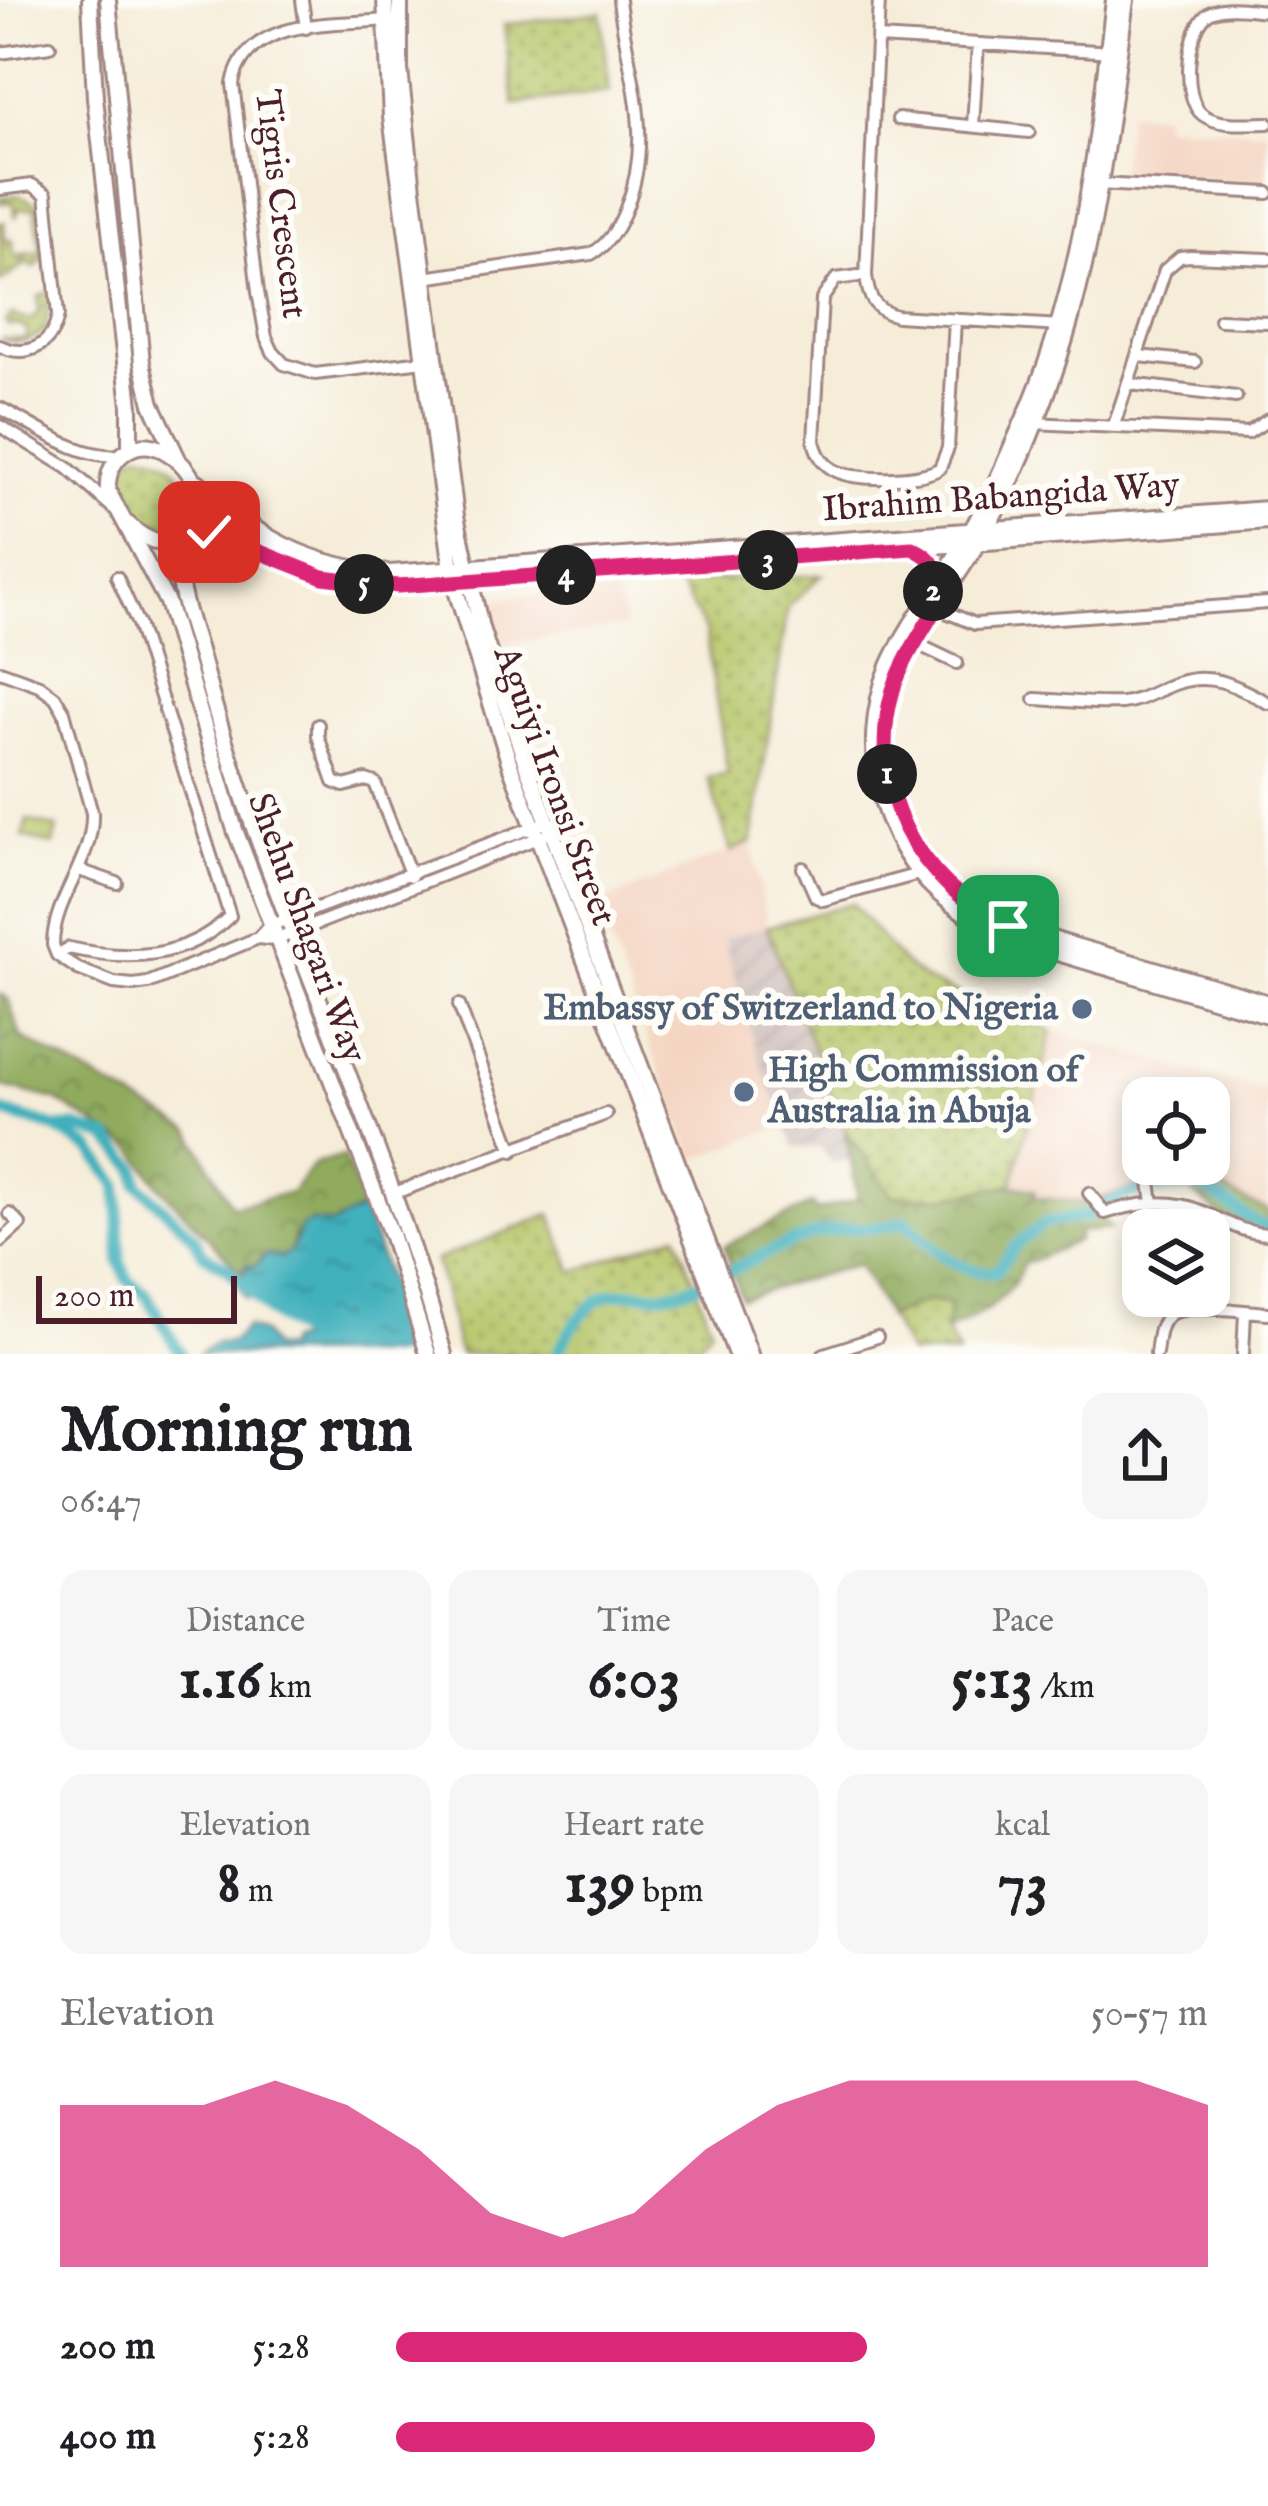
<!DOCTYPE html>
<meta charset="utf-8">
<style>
body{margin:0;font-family:"IM FELL English",serif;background:#f6f6f6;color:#202124;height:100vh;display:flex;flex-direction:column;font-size:45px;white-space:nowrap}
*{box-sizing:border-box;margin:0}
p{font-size:39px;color:#757577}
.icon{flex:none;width:66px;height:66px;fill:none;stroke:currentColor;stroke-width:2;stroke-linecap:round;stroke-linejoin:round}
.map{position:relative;height:1354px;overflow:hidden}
.details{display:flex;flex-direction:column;background:#fff;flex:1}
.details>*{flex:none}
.tools{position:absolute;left:1122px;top:1077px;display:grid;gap:24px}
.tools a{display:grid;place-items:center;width:108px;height:108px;border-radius:24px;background:#fff;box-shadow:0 6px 18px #0003;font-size:60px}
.scale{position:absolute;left:36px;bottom:30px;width:201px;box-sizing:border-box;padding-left:12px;border:6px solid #4a1f2b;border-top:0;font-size:33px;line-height:42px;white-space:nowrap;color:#4a1f2b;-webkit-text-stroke:9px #fdfcf7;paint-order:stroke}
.pin{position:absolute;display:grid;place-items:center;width:102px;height:102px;color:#fff;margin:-51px;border-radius:24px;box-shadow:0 6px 18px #0006}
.km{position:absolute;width:60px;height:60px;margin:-30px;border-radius:50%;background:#222;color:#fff;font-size:33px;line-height:60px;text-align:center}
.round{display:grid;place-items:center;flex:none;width:126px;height:126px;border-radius:24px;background:#f6f6f6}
.head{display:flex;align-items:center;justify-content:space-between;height:204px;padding:0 60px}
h1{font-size:66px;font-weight:700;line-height:90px}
.figures{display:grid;grid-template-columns:repeat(3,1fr);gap:18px;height:204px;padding:12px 60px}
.figures div{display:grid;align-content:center;border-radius:24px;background:#f6f6f6;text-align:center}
.figures b{font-size:60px;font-weight:700}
.figures small{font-size:33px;font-weight:400}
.figures p{font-size:33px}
.chart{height:336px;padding:24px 60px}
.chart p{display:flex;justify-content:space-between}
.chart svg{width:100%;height:216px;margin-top:12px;fill:#db2777;opacity:.7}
ul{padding:0 60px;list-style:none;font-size:39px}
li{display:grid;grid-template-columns:192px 144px 1fr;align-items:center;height:90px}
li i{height:30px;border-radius:15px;background:#db2777}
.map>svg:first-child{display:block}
.built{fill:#f4d3c0;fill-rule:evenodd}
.industrial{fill:url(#industrial-furrows)}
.grass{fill:url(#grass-dots);stroke:#80724a;stroke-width:3}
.forest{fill:url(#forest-crowns);stroke:#6d6544;stroke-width:3}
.garden{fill:#b6c669;stroke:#80724a;stroke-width:3}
.water{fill:url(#water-ripples);stroke:#466874;stroke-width:3}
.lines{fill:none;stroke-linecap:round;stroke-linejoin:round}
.river{stroke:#41b0bc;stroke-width:12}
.minor-casing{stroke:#a08682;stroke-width:16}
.major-casing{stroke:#a08682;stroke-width:20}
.minor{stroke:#fff;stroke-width:10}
.major{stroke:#fff;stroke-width:14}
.route-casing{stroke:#fff;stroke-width:24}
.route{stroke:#db2777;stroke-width:15}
.service-dot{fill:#5c6f8a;stroke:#fdfcf7;stroke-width:4.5}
.labels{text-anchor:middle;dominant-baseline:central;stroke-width:12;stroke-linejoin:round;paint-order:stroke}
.street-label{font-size:36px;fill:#4a1f2b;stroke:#fdfcf7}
.service-label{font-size:36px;font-weight:bold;fill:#4e5e75;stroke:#fdfcf7;text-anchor:end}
</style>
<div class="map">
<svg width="1268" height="1354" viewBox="0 0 1268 1354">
<defs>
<pattern id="industrial-furrows" width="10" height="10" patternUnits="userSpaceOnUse" patternTransform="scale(3)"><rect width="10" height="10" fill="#d0c0bc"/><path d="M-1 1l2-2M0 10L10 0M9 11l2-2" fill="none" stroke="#b4a5a2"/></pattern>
<pattern id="grass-dots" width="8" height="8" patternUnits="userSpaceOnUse" patternTransform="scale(3)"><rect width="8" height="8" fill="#b6c669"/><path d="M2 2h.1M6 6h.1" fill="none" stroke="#96a057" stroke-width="1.8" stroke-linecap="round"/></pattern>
<pattern id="forest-crowns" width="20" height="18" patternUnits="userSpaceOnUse" patternTransform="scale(3)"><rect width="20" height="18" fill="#90ab5d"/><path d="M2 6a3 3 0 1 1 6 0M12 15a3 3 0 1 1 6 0" fill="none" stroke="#788b4d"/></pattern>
<pattern id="water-ripples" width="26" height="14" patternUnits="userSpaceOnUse" patternTransform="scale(3)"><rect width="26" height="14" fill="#41b0bc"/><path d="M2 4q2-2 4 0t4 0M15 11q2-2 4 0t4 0" fill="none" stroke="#388f99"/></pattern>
</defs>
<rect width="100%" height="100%" fill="#fdfcf7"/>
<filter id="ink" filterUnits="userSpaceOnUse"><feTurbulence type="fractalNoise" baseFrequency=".00833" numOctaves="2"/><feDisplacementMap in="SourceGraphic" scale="24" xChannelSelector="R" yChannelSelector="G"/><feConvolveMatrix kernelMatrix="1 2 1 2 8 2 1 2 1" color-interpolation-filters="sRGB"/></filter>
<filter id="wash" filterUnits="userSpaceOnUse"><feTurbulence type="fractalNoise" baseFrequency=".004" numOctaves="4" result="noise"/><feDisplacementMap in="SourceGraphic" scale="48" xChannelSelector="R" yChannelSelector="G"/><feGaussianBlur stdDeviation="2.7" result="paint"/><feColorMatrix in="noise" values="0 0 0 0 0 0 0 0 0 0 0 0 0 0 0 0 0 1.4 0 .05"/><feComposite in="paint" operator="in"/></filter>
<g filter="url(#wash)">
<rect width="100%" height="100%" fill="#f6edd9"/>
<!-- built -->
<path class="built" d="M1128,112L1163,114V125L1268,131V183L1120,173Z
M615,588L626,626L503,644L487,599Z
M752,842L767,927L723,939L784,1125L694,1160L596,904Z
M1052,1031L1268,1092V1210L1215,1185L1206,1176L1146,1183L1088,1203L1033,1197L1035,1191L1012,1185ZM1143,1098H1209V1164H1143Z"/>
<!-- industrial -->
<path class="industrial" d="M767,927L845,1130L851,1160L832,1163L821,1148L794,1147L762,1067L723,938Z"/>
<!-- grass -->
<path class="grass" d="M601,12L609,92L514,104L504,25Z
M19,195L40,205L48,275L44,260H37V266L32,267L21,254L41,252L35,208L18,209L16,218L13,202L0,203V197Z
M0,222H4L5,240H12L14,254L25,264L0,282Z
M44,293L50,294L46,330C30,343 19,345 0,339H28L26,328L12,324L10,327L5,322L12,315C23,318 32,325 39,311L38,297Z
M139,453C173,452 195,487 189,518L172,534C138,537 113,504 118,472L129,457Z
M822,575L788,607L752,842L731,851L708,778L728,774L705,630L678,582Z
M852,903L902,962L927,981L1052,1031L1012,1185L943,1197L893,1196L845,1130L767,927Z
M551,1214L573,1272L677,1234L711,1328L690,1354H459L436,1260Z
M927,1301L951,1304L946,1331L958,1354H909L888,1317Z"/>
<!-- forest -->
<path class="forest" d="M0,994L8,999L21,1037L191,1131L232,1206L291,1193L314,1164L344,1156L364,1208L333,1224L312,1222L294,1236L292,1249L281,1258L267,1254L254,1268L247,1264L241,1272L159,1186L134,1149L56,1100L0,1086Z
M845,1130L893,1196L943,1197L1012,1185L1035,1190L1034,1197L1088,1203L1146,1183L1144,1171C1198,1159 1220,1196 1268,1210V1232L1224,1218L1190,1191L1127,1196L1098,1215L1111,1229L1079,1232L1078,1240L1023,1265C1009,1302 981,1314 946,1331L950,1304L927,1301L888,1317L858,1264L741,1298L724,1246L812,1204L817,1211L858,1199Z"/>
<!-- garden -->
<path class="garden" d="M27,820L57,828L53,845L23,837Z"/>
<!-- water -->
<path class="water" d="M364,1208L413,1354H199L215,1343L232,1342L246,1327L262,1333L273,1349L287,1348L286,1343L298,1339L291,1320L281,1323L256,1294L246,1299L238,1286L247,1264L254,1267L267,1254L281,1258L292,1249L301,1227L312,1222L333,1224Z"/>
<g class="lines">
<!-- river -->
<path class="river" d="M0,1111L57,1128L75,1127L107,1137L136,1168L138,1184L194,1237L203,1254L227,1268L269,1311L307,1338
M58,1129L91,1149L118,1185L120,1262L128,1280L146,1294L180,1353
M557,1354C566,1335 579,1315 596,1302C618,1286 644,1297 668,1293C724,1282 769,1244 824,1232C852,1225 879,1232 905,1221C931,1248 956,1272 995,1273L1016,1245L1045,1223L1086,1216L1128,1194L1182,1184L1204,1188L1260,1226H1268"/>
</g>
</g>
<g filter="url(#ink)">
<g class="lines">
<!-- minor casing -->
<g class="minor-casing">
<path id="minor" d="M302,0L306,28
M879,0L866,275C868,297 874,311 897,316L1061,326
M1268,11C1251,10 1228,5 1211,12C1186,24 1181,100 1203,115C1220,127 1248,123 1268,123
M389,20C335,25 245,16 233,84L258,292L266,337L273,352L284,364L315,374L432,360
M878,38L1114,52
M0,53L50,46
M898,119L1029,132
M973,126L978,44
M1098,184L1268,193
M0,189L32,185L46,194L58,315C53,345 28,359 0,346
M866,275L836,279L822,299L814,441C817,454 823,465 836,471C857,481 921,481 940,468L948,448L955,319
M417,279L591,254C608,245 618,228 625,211C656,135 628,76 619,0
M1220,320L1268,322
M1139,356L1195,362
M1130,384L1236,397
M0,408C36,426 79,460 121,455
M1032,423L1248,433L1268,420
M1114,425L1165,270L1180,257L1190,256L1268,259
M0,426L68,468L113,508
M934,607L975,624L1268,603
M915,643L957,663
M0,671L39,685L55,697L64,712L92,813C94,860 53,898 53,945L57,955L78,969L114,983L133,985L148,983L258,938L275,940L543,836
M1035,699C1063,700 1094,705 1122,703C1143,701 1158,689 1177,683C1213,671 1238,687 1268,703
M318,725V736L334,782L344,786L366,780L375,783L411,876
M803,868L816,897L823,900L919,874
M79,870L117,883
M258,938L269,926L547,822
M57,955L69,948C127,961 185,960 230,916L138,624L117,577
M459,1005L513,1151
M1148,1170L1153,1202
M1089,1193L1105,1213C1137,1203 1171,1198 1203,1212C1227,1222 1242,1233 1268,1234
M392,1194L606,1114
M0,1242L20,1224L10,1214
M824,1354L877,1337
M1156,1354C1158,1341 1158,1325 1168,1316C1184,1302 1246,1312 1268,1313
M1243,1354L1245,1312"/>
</g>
<!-- major casing -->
<g class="major-casing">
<path id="major" d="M90,0L95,98L130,406V448
M108,0L142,363L152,404L178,459
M385,0L391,117L454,584L511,768L736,1354
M400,0V70L413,190L456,516L481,628L527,767L750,1354
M1114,0C1097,144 1082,292 1021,426C1004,464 987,505 965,541C941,583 909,621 889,666C872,707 869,757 882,800C918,920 1013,940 1119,971C1169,986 1218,1001 1268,1015
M1126,0C1106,144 1092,288 1035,424C1019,465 999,509 976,546C951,587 920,626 901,670C884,708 880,754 891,794C924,910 1019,930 1120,959C1170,973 1219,988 1268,1003
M198,482C254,537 311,567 390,573L1268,509
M128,524C192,584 231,487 163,450C151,444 139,443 127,451C113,460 107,474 108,491L167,602L235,830L392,1237L428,1354
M193,530L209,532L323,577L398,586L1268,521
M180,541C172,581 193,626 203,665C265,901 381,1119 444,1354
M912,548L934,564L938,584"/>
</g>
<!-- minor -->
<use href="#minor" class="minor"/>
<!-- major -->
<use href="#major" class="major"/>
</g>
</g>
<g class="lines" filter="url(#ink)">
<!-- route casing -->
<g class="route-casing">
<path id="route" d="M209,532L323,577L398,586L912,548C930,556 936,564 938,584L926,602L936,608C920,635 903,660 893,690C864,788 918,884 1008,926"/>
</g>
<!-- route -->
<use href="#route" class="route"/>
</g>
<!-- markers -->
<g class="service-dot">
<circle cx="1082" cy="1009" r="12"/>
<circle cx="744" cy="1092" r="12"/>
</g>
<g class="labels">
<!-- street labels -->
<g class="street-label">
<text transform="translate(280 204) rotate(83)">Tigris Crescent</text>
<text transform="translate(1001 498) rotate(-4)">Ibrahim Babangida Way</text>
<text transform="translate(554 786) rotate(70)">Aguiyi Ironsi Street</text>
<text transform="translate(306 928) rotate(70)">Shehu Shagari Way</text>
</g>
<!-- service labels -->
<g class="service-label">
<text x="1058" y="1009">Embassy of Switzerland to Nigeria</text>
<text x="768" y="1071" text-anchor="start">High Commission of<tspan x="768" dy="41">Australia in Abuja</tspan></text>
</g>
</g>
</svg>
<div class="tools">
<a><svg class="icon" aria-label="locate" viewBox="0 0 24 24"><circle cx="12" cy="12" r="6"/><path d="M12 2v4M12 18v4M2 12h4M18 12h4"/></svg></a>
<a><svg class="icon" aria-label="layers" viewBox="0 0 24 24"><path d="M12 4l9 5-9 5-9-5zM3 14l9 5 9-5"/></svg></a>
</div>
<div class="scale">200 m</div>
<div class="pin" style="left:1008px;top:926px;background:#1e9e55"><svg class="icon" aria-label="arrive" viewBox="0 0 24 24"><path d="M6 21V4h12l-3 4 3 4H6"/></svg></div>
<div class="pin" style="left:209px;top:532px;background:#d93025"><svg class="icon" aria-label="check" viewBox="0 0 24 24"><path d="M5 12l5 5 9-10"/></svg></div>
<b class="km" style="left:887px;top:774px">1</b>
<b class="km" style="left:933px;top:591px">2</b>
<b class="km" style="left:768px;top:560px">3</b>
<b class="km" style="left:566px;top:575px">4</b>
<b class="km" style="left:364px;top:584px">5</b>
</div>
<section class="details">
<div class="head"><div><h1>Morning run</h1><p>06:47</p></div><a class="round"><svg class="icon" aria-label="share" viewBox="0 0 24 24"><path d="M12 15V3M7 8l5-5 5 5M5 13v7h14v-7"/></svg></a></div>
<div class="figures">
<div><p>Distance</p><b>1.16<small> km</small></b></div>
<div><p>Time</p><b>6:03</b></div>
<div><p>Pace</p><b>5:13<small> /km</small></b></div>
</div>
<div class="figures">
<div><p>Elevation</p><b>8<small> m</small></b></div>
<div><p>Heart rate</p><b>139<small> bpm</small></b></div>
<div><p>kcal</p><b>73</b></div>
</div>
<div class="chart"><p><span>Elevation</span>50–57 m</p>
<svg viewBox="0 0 160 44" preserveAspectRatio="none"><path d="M0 44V11L10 11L20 11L30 6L40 11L50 20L60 33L70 38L80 33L90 20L100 11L110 6L120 6L130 6L140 6L150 6L160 11V44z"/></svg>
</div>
<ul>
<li><b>200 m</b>5:28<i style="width:58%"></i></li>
<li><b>400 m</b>5:28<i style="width:59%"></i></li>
</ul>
</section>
